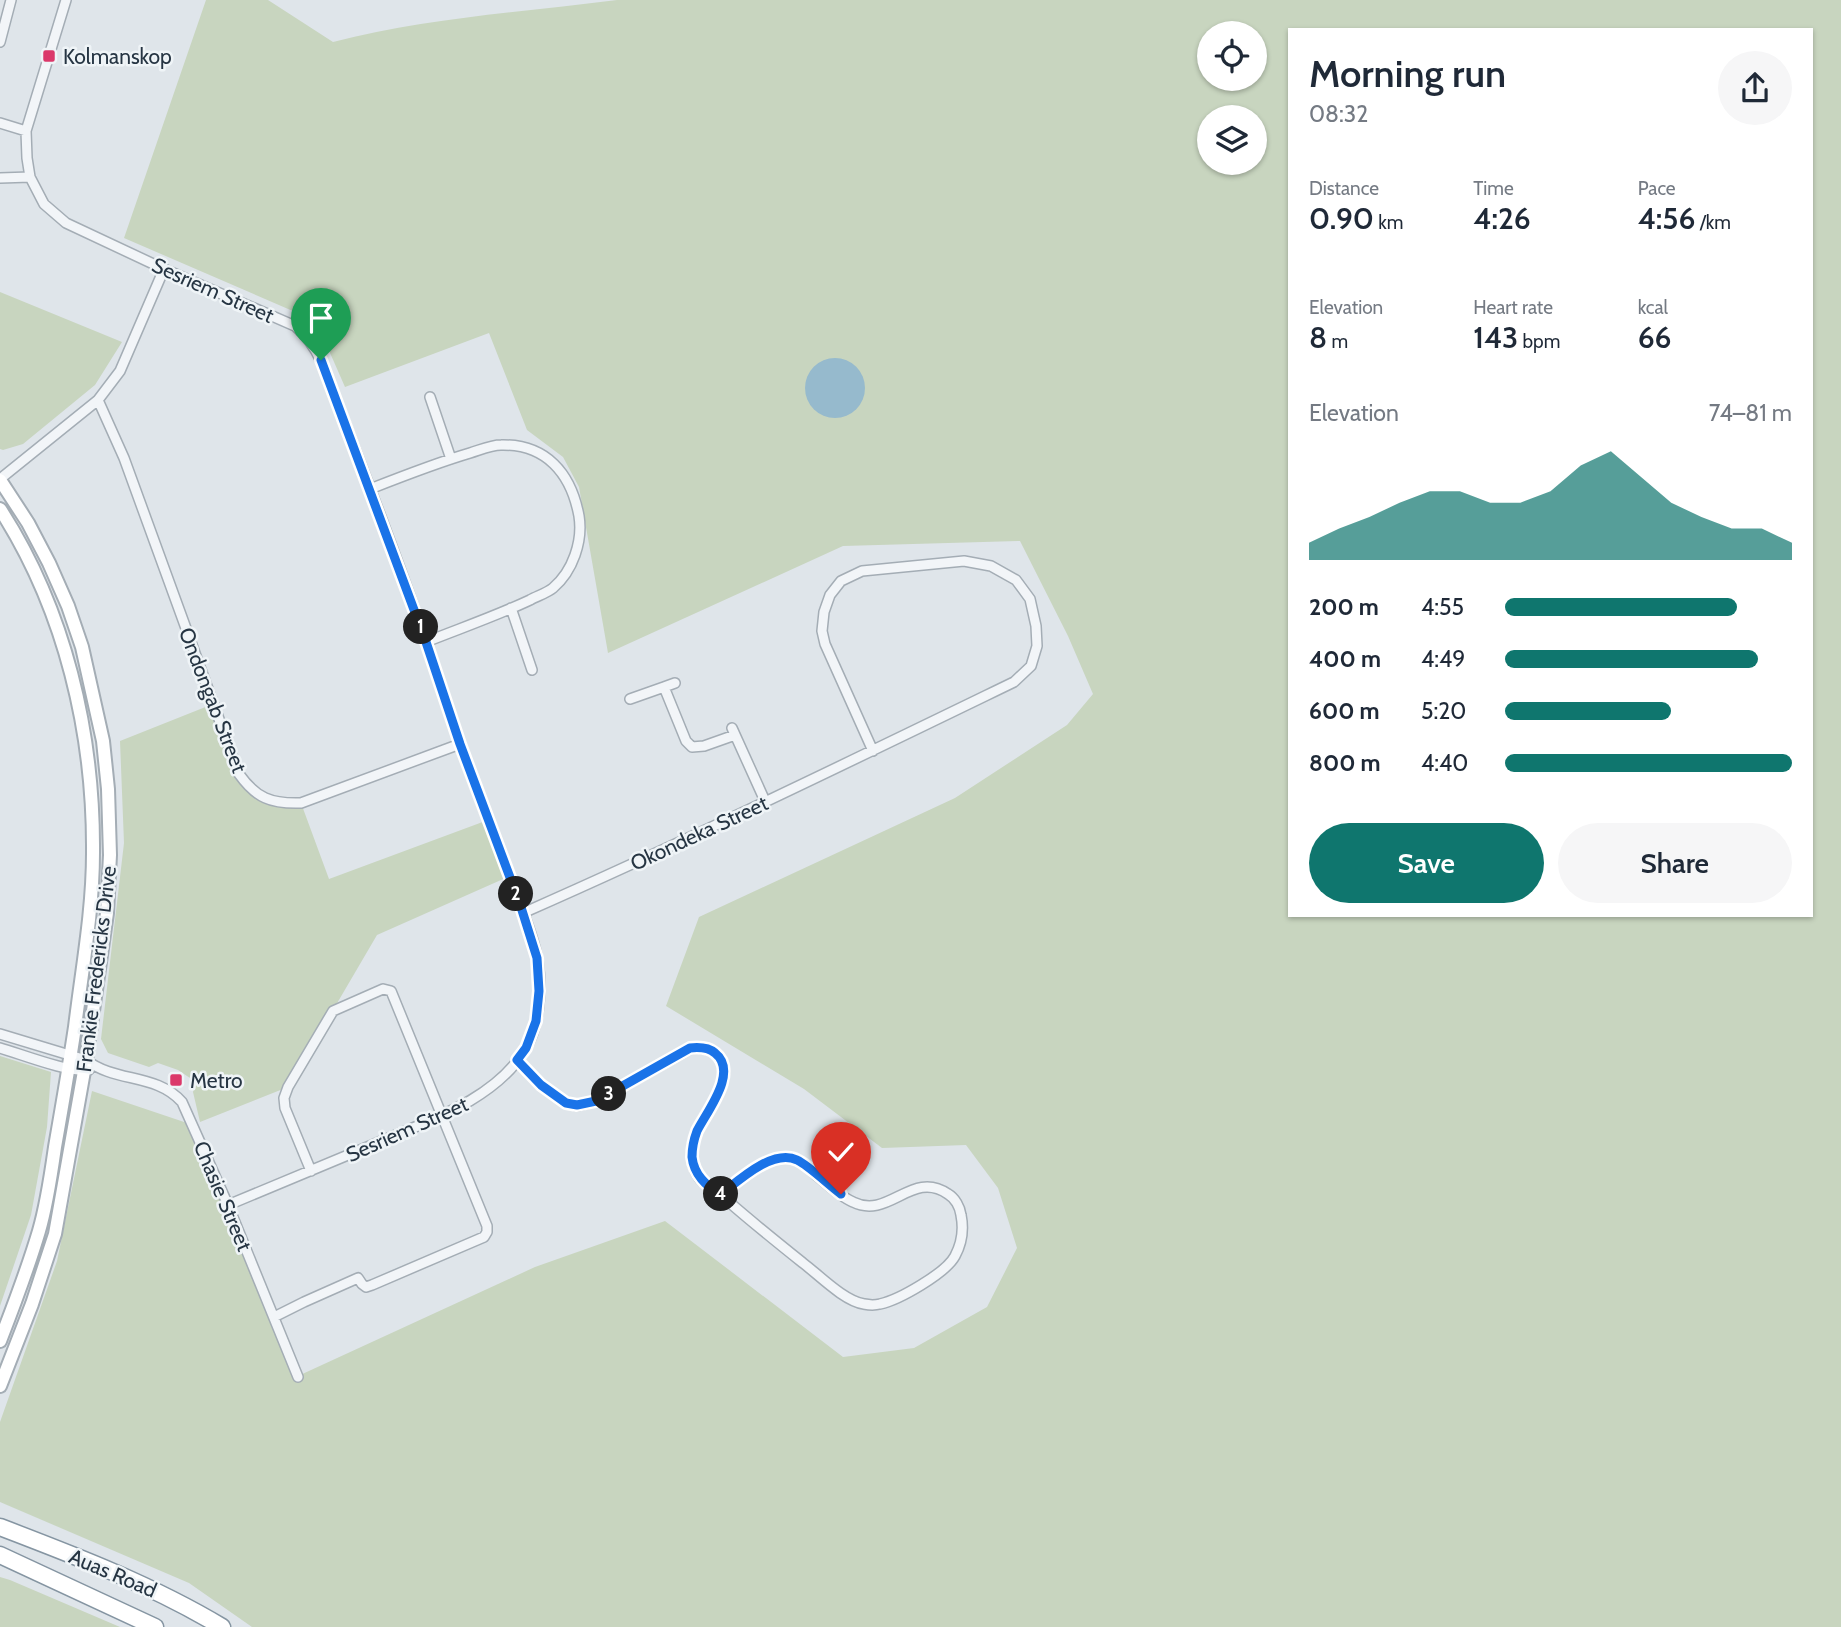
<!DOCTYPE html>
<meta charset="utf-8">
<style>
body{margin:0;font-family:Cabin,sans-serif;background:#f6f6f7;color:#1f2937;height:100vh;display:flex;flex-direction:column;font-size:26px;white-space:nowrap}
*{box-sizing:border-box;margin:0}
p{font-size:23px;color:#747a83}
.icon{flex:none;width:38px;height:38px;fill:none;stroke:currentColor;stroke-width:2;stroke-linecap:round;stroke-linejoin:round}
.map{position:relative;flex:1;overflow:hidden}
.panel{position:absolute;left:1288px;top:28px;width:525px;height:889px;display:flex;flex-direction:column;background:#fff;border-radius:0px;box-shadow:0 2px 5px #0004}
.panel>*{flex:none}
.buttons{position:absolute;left:1197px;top:21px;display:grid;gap:14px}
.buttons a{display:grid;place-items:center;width:70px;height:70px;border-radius:50%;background:#fff;box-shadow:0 2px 5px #0004;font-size:35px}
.pin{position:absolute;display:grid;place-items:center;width:60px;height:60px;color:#fff;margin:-72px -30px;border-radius:50% 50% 50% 0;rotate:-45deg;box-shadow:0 0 7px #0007}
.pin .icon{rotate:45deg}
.km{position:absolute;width:35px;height:35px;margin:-18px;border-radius:50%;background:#222;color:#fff;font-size:19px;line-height:35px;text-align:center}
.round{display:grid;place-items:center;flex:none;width:74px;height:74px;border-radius:37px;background:#f6f6f7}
.overview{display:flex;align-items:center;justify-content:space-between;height:119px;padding:0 21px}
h1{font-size:38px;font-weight:600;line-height:52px}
.metrics{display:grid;grid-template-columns:repeat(3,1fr);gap:10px;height:119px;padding:7px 21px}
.metrics div{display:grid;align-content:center}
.metrics b{font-size:30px;font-weight:600}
.metrics small{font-size:19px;font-weight:400}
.metrics p{font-size:19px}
.chart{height:196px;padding:14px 21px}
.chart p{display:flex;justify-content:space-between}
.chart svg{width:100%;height:126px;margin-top:7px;fill:#0f766e;opacity:.7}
.button{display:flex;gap:14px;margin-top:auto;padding:14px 21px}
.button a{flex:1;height:80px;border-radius:42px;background:#0f766e;color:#fff;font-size:28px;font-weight:600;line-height:80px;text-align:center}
.button a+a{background:#f6f6f7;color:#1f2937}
ul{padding:0 21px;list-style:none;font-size:23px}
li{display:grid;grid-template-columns:112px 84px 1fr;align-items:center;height:52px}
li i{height:18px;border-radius:9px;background:#0f766e}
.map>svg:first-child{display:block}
.green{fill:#c8d5bf;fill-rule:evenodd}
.water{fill:#96bacd}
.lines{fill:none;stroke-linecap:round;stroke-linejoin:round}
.street-casing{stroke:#a4adb5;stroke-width:12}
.secondary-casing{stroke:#a4adb5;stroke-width:16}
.highway-casing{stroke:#8595a2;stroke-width:19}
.street{stroke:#f2f5f8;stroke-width:9}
.secondary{stroke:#fff;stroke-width:12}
.highway{stroke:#fff;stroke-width:16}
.route-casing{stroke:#fff;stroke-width:14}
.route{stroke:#1a73e8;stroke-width:9}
.poi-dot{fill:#db386a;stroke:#eff4f7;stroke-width:2.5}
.labels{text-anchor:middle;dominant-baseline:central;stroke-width:5;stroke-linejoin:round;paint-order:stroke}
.poi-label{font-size:21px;fill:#263543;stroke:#eff4f7;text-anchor:start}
.street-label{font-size:21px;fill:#263543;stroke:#eff4f7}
</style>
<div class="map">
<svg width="1841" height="1627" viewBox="0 0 1841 1627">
<rect width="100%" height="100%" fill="#dfe5ea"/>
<!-- green -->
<path class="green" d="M206,0H268L333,42C425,18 523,12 617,0H1841V1627H252L189,1583L0,1502V1422L57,1261L92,1091L193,1125L298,1376L535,1267L665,1221L843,1357L914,1348L987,1307L1017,1248L998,1188L966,1145L882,1148L804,1089L666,1006L699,917L955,798L1067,725L1093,694L1068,636L1020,541L843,546L608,653L579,487L563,457L527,430L489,333L345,387L316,321L124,238ZM1290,30H1811V915H1290ZM1209,33H1255V79H1209ZM1209,117H1255V163H1209Z
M0,292L122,342L95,385L23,444L3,450L0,449Z
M213,704L239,774L258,796L301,803L329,879L488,820L510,876L377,935L288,1087L200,1122L193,1092L196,1082L178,1070L158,1063L149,1067L108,1053L101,1039L124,843L120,741Z
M0,1056L51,1072L47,1127L31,1215L0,1306Z
M0,1577L10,1580L120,1627H0Z"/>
<!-- water -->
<path class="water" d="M805 388a30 30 0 1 1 60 0a30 30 0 1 1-60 0Z"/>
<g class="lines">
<!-- street casing -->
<g class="street-casing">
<path id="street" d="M66,0L26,131L27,158L30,177L44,204L66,223L164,269L295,326C307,336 314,346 321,361C357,454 394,547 426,642C438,676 448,710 460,744C476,790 494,835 511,880C520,904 534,936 538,961C542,989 540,1026 525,1050C493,1102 424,1122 372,1145C324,1165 276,1185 228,1205
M0,42L11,0
M0,123L26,131
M0,178L30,177
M430,397L451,459
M98,400L124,458L239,774C256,798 271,804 301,803L460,744
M0,479L98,400L120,371L164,269
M370,489C403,476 436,463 470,453C480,450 491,445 501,445C546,444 571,473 579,516C583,541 573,571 553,588C547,593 537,596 530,600C496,616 461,628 426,642
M511,608L532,670
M664,687L675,683
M630,699L664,687L686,741L692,747L704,746L735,735
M732,728L765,801
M523,913C689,840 851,761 1014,682L1031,666L1037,646L1036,626L1030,599L1016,580L991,566L964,561L862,571L841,581L830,595L824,612L822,631L825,644L873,751
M0,1034L86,1060C116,1083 156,1073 182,1102L228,1205L298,1377
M0,1048C21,1054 69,1073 89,1070
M517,1060L541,1085L566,1103L577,1106L596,1101L690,1049C700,1047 711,1048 719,1057C737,1078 704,1112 696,1133C693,1141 691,1151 692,1159C693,1165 696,1174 700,1179C708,1188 719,1194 729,1202C753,1223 778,1243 803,1263C819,1275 844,1301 864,1304C869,1305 876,1305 880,1304C899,1300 946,1273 955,1256C962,1243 964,1230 961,1215C960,1207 955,1198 948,1194C912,1169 889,1220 853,1202C839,1196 826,1183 815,1174C810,1169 804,1163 798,1160C774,1147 738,1181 720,1195
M274,1317L304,1302L358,1278L362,1284L366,1287L372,1285L484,1237L487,1232V1226L391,991L383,989L333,1011L288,1087L284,1098L285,1108L311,1171"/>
</g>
<!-- secondary casing -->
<g class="secondary-casing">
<path id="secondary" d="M0,480L28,523L49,563L68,606L82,647L103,741L108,789L110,855L107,913L86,1060L55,1234L32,1304L0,1386
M0,509C65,610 94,733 93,853C93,911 82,969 75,1027C69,1067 62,1107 55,1147C51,1175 47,1204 39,1231C28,1268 14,1305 0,1341"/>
</g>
<!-- highway casing -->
<g class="highway-casing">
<path id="highway" d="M0,1527C76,1556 152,1585 222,1627
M0,1555L155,1627"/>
</g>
<!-- street -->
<use href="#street" class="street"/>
<!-- secondary -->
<use href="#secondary" class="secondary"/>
<!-- highway -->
<use href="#highway" class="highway"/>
</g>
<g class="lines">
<!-- route casing -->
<g class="route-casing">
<path id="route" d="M321,360L426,642L460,744L520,904L537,958L539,991L536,1021L526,1048L517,1060L541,1085L566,1103L577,1105L596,1101L690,1048C699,1047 708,1047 715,1053C739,1072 707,1111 697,1131C694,1139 692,1148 692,1157C694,1175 706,1185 720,1195C738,1181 773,1148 797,1160C808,1165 830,1186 841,1194"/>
</g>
<!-- route -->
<use href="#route" class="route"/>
</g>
<!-- markers -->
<g class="poi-dot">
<rect x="42" y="49" width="14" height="14" rx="3.5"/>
<rect x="169" y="1073" width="14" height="14" rx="3.5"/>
</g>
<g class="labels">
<!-- poi labels -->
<g class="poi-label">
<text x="63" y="56">Kolmanskop</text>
<text x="190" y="1080">Metro</text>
</g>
<!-- street labels -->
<g class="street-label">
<text transform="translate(213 290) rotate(24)">Sesriem Street</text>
<text transform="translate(213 700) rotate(69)">Ondongab Street</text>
<text transform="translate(699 833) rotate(-25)">Okondeka Street</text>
<text transform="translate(96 969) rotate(-83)">Frankie Fredericks Drive</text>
<text transform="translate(407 1129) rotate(-24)">Sesriem Street</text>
<text transform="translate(223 1196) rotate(67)">Chasie Street</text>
<text transform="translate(113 1573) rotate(23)">Auas Road</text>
</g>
</g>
</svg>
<div class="buttons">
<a><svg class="icon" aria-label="locate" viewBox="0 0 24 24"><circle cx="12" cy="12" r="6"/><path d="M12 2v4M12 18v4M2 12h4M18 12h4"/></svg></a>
<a><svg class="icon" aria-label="layers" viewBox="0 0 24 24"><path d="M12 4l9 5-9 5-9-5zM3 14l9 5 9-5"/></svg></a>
</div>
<div class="pin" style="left:321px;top:360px;background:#1e9e55"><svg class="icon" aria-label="arrive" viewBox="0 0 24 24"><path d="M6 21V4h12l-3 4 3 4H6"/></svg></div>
<div class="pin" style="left:841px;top:1194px;background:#d93025"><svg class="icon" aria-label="check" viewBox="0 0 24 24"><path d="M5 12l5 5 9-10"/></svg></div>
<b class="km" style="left:421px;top:627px">1</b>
<b class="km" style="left:516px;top:894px">2</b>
<b class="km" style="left:609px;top:1094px">3</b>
<b class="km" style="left:721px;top:1194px">4</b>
<section class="panel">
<div class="overview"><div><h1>Morning run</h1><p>08:32</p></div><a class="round"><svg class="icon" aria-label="share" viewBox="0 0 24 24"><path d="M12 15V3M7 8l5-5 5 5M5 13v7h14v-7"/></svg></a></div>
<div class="metrics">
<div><p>Distance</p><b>0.90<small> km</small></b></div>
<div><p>Time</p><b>4:26</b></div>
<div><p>Pace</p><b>4:56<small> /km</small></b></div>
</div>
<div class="metrics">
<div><p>Elevation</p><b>8<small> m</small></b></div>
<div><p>Heart rate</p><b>143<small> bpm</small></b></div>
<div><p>kcal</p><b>66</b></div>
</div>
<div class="chart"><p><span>Elevation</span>74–81 m</p>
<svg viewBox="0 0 160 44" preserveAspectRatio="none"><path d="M0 44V38L10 33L20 29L30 24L40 20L50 20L60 24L70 24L80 20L90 11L100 6L110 15L120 24L130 29L140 33L150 33L160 38V44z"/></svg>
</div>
<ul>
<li><b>200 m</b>4:55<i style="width:81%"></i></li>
<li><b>400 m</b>4:49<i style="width:88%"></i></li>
<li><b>600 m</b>5:20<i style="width:58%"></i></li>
<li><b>800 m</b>4:40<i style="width:100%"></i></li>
</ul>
<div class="button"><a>Save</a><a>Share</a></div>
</section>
</div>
